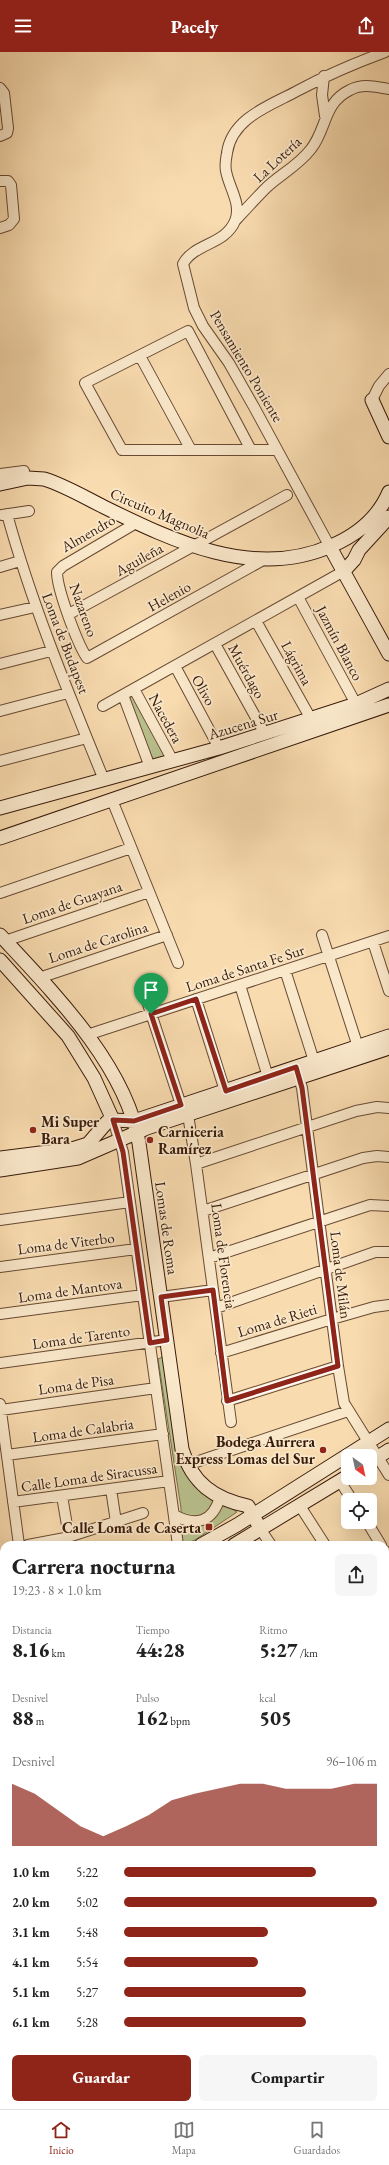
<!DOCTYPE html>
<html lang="es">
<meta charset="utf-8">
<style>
body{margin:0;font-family:"EB Garamond",serif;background:#f6f6f6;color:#222;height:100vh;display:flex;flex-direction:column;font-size:15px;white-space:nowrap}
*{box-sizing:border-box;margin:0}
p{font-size:13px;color:#767676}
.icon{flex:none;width:22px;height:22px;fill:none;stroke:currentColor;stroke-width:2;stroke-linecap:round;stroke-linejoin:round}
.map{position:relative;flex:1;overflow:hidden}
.sheet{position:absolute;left:0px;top:1489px;width:389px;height:568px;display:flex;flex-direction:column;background:#fff;border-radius:12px 12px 0 0;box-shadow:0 4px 16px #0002}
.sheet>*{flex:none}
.needle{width:26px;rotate:147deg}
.tools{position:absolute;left:341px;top:1397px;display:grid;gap:8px}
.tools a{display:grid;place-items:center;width:36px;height:36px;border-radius:6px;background:#fff;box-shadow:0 4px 16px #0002;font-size:20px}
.pin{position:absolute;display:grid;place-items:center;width:34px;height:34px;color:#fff;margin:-41px -17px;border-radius:50% 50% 50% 0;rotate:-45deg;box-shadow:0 0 4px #0007}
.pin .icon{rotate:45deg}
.round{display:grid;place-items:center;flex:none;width:42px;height:42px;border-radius:6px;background:#f6f6f6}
.overview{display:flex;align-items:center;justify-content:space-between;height:68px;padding:0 12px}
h1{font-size:22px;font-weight:800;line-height:30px}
.metrics{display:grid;grid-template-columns:repeat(3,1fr);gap:6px;height:68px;padding:4px 12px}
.metrics div{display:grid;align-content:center}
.metrics b{font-size:20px;font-weight:800}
.metrics small{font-size:11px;font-weight:400}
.metrics p{font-size:11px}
.chart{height:112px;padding:8px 12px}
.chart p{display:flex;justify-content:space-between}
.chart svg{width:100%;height:72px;margin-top:4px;fill:#8f2418;opacity:.7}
.cta{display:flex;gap:8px;margin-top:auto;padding:8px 12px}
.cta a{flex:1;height:46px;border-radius:6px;background:#8f2418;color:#fff;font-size:16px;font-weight:800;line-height:46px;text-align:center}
.cta a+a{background:#f6f6f6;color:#222}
ul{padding:0 12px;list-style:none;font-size:13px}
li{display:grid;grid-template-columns:64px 48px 1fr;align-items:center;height:30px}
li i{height:10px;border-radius:5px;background:#8f2418}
header{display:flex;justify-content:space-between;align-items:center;height:52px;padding:0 12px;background:#8f2418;color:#fff;font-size:18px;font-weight:800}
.menu{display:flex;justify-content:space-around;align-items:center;height:56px;border-top:1px solid #e0e0e0;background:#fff;font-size:11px;color:#767676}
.menu a{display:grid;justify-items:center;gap:2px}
.menu .active{color:#8f2418}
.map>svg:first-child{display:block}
.grass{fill:#b9c18d;stroke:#786e4c}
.park{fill:url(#park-tufts);stroke:#786e4c}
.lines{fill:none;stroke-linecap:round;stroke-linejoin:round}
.river{stroke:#9dbbaa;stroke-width:15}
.street-casing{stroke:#674a33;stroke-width:12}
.secondary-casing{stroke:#371a0a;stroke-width:15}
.street{stroke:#fae8cb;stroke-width:10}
.secondary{stroke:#fae8cb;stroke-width:13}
.route-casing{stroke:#fff;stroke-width:8}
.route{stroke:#8f2418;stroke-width:5}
.poi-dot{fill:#8f2418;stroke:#fae8cb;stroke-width:1.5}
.labels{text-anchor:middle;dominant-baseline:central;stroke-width:3.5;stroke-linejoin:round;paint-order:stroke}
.street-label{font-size:15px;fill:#371a0a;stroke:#fae8cb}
.poi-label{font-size:15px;font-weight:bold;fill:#371a0a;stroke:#fae8cb;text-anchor:start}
</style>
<header><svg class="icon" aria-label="menu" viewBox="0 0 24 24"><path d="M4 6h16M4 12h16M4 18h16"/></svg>Pacely<svg class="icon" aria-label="share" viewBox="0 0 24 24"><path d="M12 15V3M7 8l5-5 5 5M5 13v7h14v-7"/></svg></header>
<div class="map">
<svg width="389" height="2057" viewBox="0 0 389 2057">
<defs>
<pattern id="park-tufts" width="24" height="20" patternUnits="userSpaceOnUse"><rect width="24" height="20" fill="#b9c18d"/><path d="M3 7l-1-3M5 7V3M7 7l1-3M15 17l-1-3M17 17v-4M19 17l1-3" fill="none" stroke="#a0a578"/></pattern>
</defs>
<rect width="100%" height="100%" fill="#f8dbaf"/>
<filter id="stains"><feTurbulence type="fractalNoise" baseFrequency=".005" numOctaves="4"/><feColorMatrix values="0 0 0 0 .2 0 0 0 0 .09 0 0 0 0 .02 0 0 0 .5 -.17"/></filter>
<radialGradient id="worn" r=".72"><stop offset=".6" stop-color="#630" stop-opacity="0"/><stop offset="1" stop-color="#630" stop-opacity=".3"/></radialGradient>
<!-- grass -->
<path class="grass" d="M133,643L168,706L154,710L128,647Z
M167,1303L183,1414L200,1437L237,1460L195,1488L182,1493L181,1456L158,1307Z"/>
<!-- park -->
<path class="park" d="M389,1911V1954L385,1940V1914Z"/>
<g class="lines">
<!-- river -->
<path class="river" d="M0,1885L4,1883"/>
<!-- street casing -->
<g class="street-casing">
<path id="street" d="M324,24L322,43L325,64
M0,36L4,41L8,76L7,81L0,84
M0,129H8L11,133L14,167L9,173L0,176
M235,169C246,157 256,146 267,135C281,122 299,113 311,97C327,77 323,51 350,38C363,31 376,35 389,37
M140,304L191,398
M372,348L379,334L389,322
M251,398L188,279L85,331L122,398H277
M0,422L24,419
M7,462C32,553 68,640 104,728
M2,463L29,459
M136,471L63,514L57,520C57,537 77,591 87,606L265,507
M330,495L254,355L229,311L203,274L194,256L183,212C194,191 225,193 235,169C242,152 229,136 226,119C225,114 226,106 227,101C232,65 272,53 299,38C327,23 355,11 385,0
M0,515L20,509
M298,545L356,652
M69,562L287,443
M0,563L35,555
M256,569L311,667
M215,592L265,682
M0,612L51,599
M175,614L219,696
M134,637L173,709
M123,643L150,715
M103,654L344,519
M0,659L68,641
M0,709L87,686
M112,748L178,911
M0,841L131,796
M322,883L358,995
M5,889L149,840
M373,890L389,939
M285,918L314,1009
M39,926L167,883
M240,933L268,1025
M145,943L181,1053
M196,947L225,1039
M87,983L389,884
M297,1019L302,1036L338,1314L344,1351L389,1423
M188,1063L196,1112L231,1370
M113,1068L123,1100L178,1493
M196,1112L356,1059L377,1055L389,1056
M203,1159L363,1106L377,1104L389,1105
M0,1168L130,1150
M209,1206L370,1153L389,1154
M0,1215L136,1197
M161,1245L213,1238
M216,1256L375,1200H389
M0,1262L143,1243
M221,1301L332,1267L374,1255L389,1253
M0,1311L167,1288
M227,1349L338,1314
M0,1352L19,1493
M1,1358L156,1336
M7,1403L163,1382
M187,1413L348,1359
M340,1429L352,1448
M111,1437L116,1470
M62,1444L69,1485
M13,1450L169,1429
M300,1454L325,1493
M174,1463C196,1475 213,1470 220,1445
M367,1470L381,1493
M261,1478L271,1493
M28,1493L65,1486L143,1461
M385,1499L389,1505
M385,1563L389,1560
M385,1625L389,1622
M385,1644L389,1643
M385,1699L389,1697
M385,1779L389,1786
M0,1810L4,1837
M385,1828L389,1826
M385,1954L389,1967"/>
</g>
<!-- secondary casing -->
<g class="secondary-casing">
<path id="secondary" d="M372,348L389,385
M0,432L28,426L44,427C64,433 84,445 104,455C173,489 254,528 331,494C357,483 378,466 389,440
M330,495L389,602
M344,519L354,508L359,498L389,465
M0,756L219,696L356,652L389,637
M0,786L389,653
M0,883C52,939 126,1013 139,1091L182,1397C192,1431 214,1447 248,1454L261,1478
M0,908L68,984L94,1026L113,1068
M0,1106L72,1097L88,1092L107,1070L113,1068L134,1069L389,984
M0,1118L78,1106L147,1076L389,996
M370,1410L389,1398
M201,1493L237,1473L389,1377
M234,1493L348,1424
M0,1551L4,1550
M0,1568L4,1567
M385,1890L389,1888
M385,1907L389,1905"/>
</g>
<!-- street -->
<use href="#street" class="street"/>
<!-- secondary -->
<use href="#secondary" class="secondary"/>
</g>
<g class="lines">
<!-- route casing -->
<g class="route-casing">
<path id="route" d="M196,947L226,1039L296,1015L302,1036L338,1314L227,1349L213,1238L161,1245L167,1288L150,1291L123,1100L113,1068L134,1069L181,1053L151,962Z"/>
</g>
<!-- route -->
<use href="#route" class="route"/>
</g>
<!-- markers -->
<g class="poi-dot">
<circle cx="33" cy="1078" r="4"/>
<circle cx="150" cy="1088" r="4"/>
<circle cx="323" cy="1398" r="4"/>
<rect x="205" y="1471" width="8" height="8" rx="2"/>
</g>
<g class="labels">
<!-- street labels -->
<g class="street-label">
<text transform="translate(277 107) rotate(-43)">La Lotería</text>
<text transform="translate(247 314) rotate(59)">Pensamiento Poniente</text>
<text transform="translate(160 461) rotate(23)">Circuito Magnolia</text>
<text transform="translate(88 481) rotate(-30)">Almendro</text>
<text transform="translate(139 507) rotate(-29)">Aguileña</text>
<text transform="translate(169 544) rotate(-29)">Helenio</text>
<text transform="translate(84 558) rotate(70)">Nazareno</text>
<text transform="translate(66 591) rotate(69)">Loma de Budapest</text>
<text transform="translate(340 591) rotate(62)">Jazmín Blanco</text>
<text transform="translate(297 611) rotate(61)">Lágrima</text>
<text transform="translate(247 619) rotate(61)">Muérdago</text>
<text transform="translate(204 638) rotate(61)">Olivo</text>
<text transform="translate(166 666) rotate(61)">Nacedera</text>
<text transform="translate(243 672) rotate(-17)">Azucena Sur</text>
<text transform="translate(72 850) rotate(-19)">Loma de Guayana</text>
<text transform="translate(98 890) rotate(-18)">Loma de Carolina</text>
<text transform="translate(245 916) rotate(-18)">Loma de Santa Fe Sur</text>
<text transform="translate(167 1176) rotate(82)">Lomas de Roma</text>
<text transform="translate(66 1191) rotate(-7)">Loma de Viterbo</text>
<text transform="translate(224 1204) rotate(82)">Loma de Florencia</text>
<text transform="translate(341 1223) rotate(83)">Loma de Milán</text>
<text transform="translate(70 1238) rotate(-8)">Loma de Mantova</text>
<text transform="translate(277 1268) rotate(-17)">Loma de Rieti</text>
<text transform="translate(81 1285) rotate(-8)">Loma de Tarento</text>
<text transform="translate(76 1332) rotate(-8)">Loma de Pisa</text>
<text transform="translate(83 1378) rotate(-8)">Loma de Calabria</text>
<text transform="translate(89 1425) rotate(-8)">Calle Loma de Siracussa</text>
</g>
<!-- poi labels -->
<g class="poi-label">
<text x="41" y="1069">Mi Super<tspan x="41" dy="17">Bara</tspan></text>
<text x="158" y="1079">Carniceria<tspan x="158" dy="17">Ramírez</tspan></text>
<text x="315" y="1389" text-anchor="end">Bodega Aurrera<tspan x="315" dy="17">Express Lomas del Sur</tspan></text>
<text x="201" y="1475" text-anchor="end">Calle Loma de Caserta</text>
</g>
</g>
<rect width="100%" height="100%" filter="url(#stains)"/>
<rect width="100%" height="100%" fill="url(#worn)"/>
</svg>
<div class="tools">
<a><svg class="needle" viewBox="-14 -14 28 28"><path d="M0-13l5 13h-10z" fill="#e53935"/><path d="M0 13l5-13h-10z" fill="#767676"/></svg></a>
<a><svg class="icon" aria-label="locate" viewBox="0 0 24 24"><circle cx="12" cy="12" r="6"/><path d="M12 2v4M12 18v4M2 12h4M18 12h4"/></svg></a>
</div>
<div class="pin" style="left:151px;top:962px;background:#1e9e55"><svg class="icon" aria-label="arrive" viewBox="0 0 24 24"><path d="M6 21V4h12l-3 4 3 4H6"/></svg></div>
<section class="sheet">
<div class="overview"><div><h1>Carrera nocturna</h1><p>19:23 · 8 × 1.0 km</p></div><a class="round"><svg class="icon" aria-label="share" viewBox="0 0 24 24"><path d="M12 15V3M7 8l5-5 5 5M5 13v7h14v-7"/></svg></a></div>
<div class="metrics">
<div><p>Distancia</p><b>8.16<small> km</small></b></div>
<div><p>Tiempo</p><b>44:28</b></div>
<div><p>Ritmo</p><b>5:27<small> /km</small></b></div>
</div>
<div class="metrics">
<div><p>Desnivel</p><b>88<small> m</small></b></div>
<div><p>Pulso</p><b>162<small> bpm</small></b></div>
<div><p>kcal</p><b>505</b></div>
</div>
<div class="chart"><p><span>Desnivel</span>96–106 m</p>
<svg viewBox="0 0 160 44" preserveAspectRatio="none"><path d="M0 44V6L10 12L20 22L30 32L40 38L50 32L60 25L70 16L80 12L90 9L100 6L110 6L120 9L130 9L140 9L150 6L160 6V44z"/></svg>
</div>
<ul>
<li><b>1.0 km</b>5:22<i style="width:76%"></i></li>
<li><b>2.0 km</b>5:02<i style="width:100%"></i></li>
<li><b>3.1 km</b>5:48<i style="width:57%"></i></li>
<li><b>4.1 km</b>5:54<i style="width:53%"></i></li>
<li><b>5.1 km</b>5:27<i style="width:72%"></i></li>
<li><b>6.1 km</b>5:28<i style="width:72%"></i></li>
</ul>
<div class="cta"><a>Guardar</a><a>Compartir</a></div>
</section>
</div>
<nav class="menu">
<a class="active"><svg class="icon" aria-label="home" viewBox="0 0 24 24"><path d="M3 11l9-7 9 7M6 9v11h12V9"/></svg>Inicio</a>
<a><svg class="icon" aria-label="map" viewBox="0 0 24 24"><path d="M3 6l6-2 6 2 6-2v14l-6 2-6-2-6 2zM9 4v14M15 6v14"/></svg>Mapa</a>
<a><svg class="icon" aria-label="saved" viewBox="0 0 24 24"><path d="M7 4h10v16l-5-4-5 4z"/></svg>Guardados</a>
</nav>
